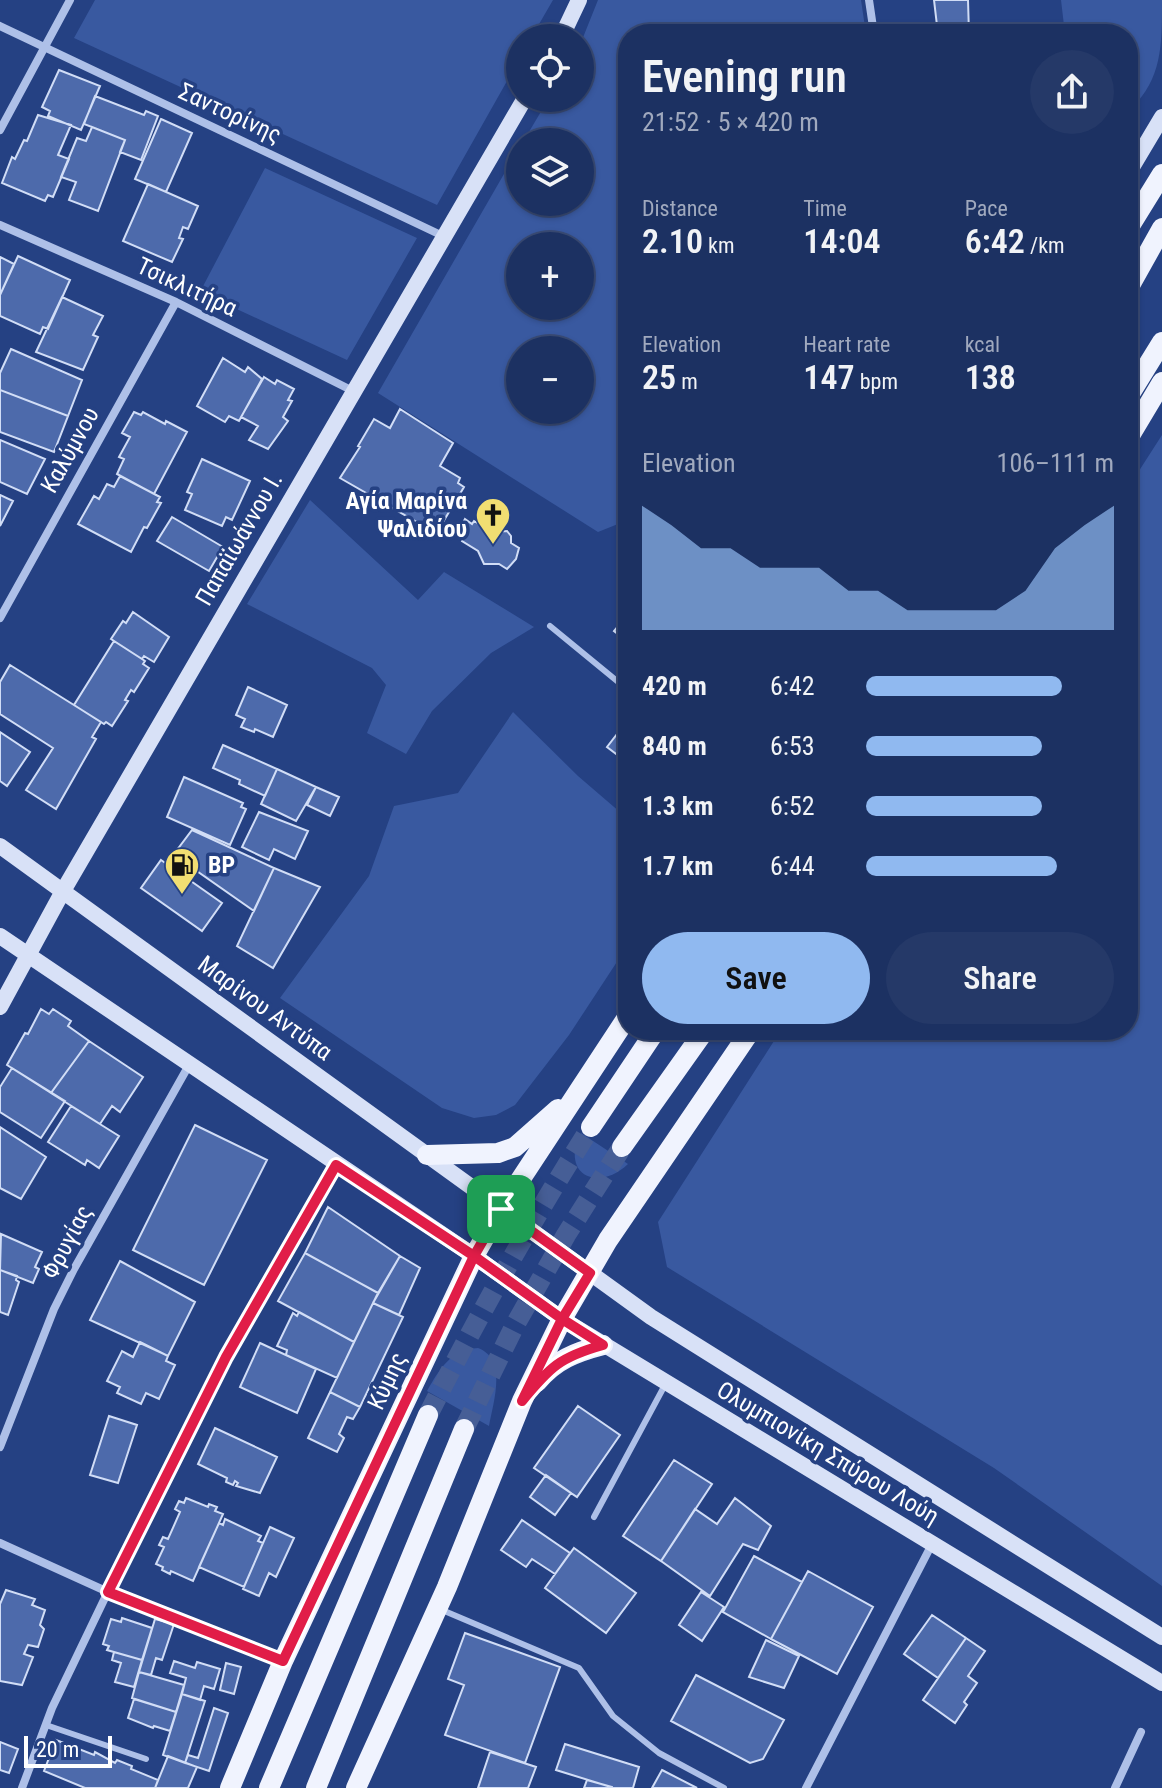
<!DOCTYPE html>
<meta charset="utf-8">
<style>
body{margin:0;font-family:"Roboto Condensed",sans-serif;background:#253968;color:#f1f3f6;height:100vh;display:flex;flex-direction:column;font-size:30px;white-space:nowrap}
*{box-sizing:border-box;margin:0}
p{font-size:26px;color:#a0a9be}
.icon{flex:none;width:44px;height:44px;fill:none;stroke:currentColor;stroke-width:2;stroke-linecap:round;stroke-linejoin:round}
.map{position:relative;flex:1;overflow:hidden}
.drawer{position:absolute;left:618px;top:24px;width:520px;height:1016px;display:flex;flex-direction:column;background:#1c3162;border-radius:32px;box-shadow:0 2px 6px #0004,0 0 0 2px #3a4c77}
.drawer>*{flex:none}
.controls{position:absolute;left:506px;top:24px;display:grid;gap:16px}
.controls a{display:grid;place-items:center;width:88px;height:88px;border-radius:50%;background:#1c3162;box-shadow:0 2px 6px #0004,0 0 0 2px #3a4c77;font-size:40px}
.scale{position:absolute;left:24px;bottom:20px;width:88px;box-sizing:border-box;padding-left:8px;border:4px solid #fff;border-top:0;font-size:22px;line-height:28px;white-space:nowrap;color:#fff;-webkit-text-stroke:6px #254183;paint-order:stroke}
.pin{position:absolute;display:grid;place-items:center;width:68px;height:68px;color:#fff;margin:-34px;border-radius:16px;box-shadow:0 4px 12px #0006}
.round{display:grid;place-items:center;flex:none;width:84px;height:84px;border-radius:42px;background:#253968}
.headline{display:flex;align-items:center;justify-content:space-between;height:136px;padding:0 24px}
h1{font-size:44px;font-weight:600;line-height:60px}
.figures{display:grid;grid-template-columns:repeat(3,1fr);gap:12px;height:136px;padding:8px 24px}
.figures div{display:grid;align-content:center}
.figures b{font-size:34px;font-weight:600}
.figures small{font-size:22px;font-weight:400}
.figures p{font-size:22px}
.chart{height:224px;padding:16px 24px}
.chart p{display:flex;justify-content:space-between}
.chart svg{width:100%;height:144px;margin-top:8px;fill:#90b9f0;opacity:.7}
.cta{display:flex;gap:16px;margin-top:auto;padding:16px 24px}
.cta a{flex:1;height:92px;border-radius:48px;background:#90b9f0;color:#111;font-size:32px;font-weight:600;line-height:92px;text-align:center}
.cta a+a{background:#253968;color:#f1f3f6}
ul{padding:0 24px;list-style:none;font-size:26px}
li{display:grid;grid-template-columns:128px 96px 1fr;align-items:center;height:60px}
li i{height:20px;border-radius:10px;background:#90b9f0}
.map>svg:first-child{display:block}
.green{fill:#3959a0;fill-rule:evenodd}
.building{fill:#4d6aab;stroke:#d1ddf6;stroke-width:2}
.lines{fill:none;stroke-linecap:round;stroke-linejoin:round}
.primary-tunnel{stroke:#465e96;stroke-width:20;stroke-dasharray:20 10;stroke-linecap:butt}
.lane{stroke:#aec0e8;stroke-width:6}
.street{stroke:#aec0e8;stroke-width:8}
.secondary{stroke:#d8e1f7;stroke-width:16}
.primary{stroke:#f0f3fe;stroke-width:20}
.route-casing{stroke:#fff;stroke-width:16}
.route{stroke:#e11d48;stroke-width:10}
.labels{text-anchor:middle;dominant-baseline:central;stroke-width:7;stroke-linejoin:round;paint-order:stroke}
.street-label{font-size:24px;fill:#fff;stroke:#254183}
.poi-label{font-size:24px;font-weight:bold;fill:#fff;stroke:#254183;text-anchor:end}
</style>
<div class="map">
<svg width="1162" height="1788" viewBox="0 0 1162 1788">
<rect width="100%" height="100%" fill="#254183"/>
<!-- green -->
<path class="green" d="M95,0H553L531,38H520V58L437,205L74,38Z
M598,0H861L866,34H628V520L598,532L378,393L520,146V202H580V142H523L549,98H580V45ZM520,246H580V306H520ZM520,350H580V410H520Z
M1061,0H1162C1162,47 1162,78 1131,109L1128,106V34H1065Z
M265,168L417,238L347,360L200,292Z
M1162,435V1586L994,1468L667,1267L658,1222L781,1030H1128V488Z
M310,500L418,600L444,572L534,627L491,653L432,711L406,754L367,733L386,685L372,668L247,604Z
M513,712L578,776L628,819V945L569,1035L515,1105L496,1115L474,1118L442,1108L280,998L369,876L394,806L458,793Z
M581,1133L628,1164C596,1194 560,1172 581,1133Z
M478,1348C508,1359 493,1403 489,1426L427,1391C439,1370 451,1349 478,1348Z"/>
<!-- building -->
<path class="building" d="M934,0H968L969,34H938Z
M59,70L100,86L81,130L48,116L50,111L42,107Z
M95,96L144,115L146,111L158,116L141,160L120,152L125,140L84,124Z
M38,115L71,125L58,155L69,159L53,197L48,195L45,201L2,183L12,157L15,159L24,140L27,141Z
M161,119L192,133L166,192L135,179Z
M92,127L125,140L98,211L69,200L76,182L61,177L77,138L86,141Z
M148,184L198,206L188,229L183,227L179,238L183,239L172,262L123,241Z
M18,256L70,280L48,329L43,327L40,334L0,316V295Z
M0,257L14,264L0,295Z
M62,297L103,316L93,335L98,337L83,370L36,352Z
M11,349L82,380L68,416L0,390V373Z
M223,358L245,372L248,367L262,379L239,421L229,416L225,422L197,406Z
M264,377L275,384L277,380L294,389L288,400L292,401L283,417L288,421L268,449L249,440L258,426L241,417Z
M0,390L68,416L54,452L0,432Z
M400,409L453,443L440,466L460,478L458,483L464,487L440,527L434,523L429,529L340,478L360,447L358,446L374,419L390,428Z
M134,412L141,415L143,412L165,424L166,421L187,432L154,494L117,474L124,459L119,457L130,437L122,433Z
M0,440L45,459L27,494L0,482Z
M202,459L250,481L232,520L226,517L222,526L185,510L192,494L187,492Z
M120,476L160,497L157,502L161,503L147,528L144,527L131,552L78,524L94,496L99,499L107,484L114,487Z
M0,495L13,501L0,526Z
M172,517L223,547L209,571L157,541Z
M465,519L472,524L474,521L493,532L507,531L511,536V543L519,548L516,559L507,569L499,564H484L478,551L462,541L463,538L457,534Z
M133,612L169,637L154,662L144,656L142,659L111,639L123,621L126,623Z
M628,614V642L614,631Z
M114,641L145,661L143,664L149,668L134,692L131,690L125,700L128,701L112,726L106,722L104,724L74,705Z
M10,665L101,722L92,737L96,739L56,809L26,790L53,748L0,714V682Z
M248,687L287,705L273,737L255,729L254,732L241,727L245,719L236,715Z
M628,720V763L607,747Z
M0,732L30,752L7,786L0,781Z
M223,745L277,769L265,796L239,784L240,780L213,768Z
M277,769L316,787L296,821L261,804Z
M184,777L243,803L241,807L246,809L230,845L167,817Z
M316,787L339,797L330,816L307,805Z
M259,812L308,831L295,859L274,849L269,860L242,847Z
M192,830L274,868L254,911L184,862L188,857L177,850Z
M161,860L222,903L202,931L141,888Z
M274,868L320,887L273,968L237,946Z
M41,1009L49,1014L53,1009L71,1021L68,1026L89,1041L51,1093L7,1065L25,1033L28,1034Z
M89,1041L143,1077L120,1112L112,1106L100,1124L51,1093Z
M12,1068L65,1101L41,1138L0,1112V1087Z
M71,1106L119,1136L99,1168L87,1160L85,1165L48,1142Z
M195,1125L267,1160L204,1285L133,1250Z
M0,1127L46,1157L21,1199L0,1188Z
M328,1207L400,1256L378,1293L305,1253Z
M1,1234L42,1252L35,1267L39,1269L33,1283L0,1270Z
M305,1253L378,1293L354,1342L278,1301Z
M400,1256L420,1268L399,1315L373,1303Z
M120,1261L195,1302L168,1356L90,1320Z
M0,1270L17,1276L16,1280L19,1282L8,1315L0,1312Z
M373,1303L403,1317L360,1407L330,1392Z
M299,1312L354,1342L337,1378L286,1355L287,1350L277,1346L293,1313L297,1316Z
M140,1342L168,1356L166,1361L175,1365L159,1399L146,1393L141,1404L117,1393L120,1387L107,1381L122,1351L133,1357Z
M260,1343L316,1369L297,1413L240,1387Z
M330,1392L360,1407L353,1419L347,1417L339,1434L344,1438L337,1452L308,1438Z
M578,1406L620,1435L577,1497L534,1468Z
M109,1416L137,1425L118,1483L90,1475Z
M215,1428L277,1457L260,1493L236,1486L238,1483L235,1481L233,1485L226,1482L227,1478L198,1464Z
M674,1460L712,1484L661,1561L623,1536Z
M546,1475L571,1493L555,1515L530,1497Z
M186,1498L208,1507L209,1504L217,1507L215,1511L223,1514L193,1581L171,1571L170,1574L162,1570L163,1567L156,1564L164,1547L159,1545L163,1537L168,1539L180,1512L175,1509L179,1501L184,1503Z
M735,1498L771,1526L758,1550L743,1544L710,1596L661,1561L695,1509L717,1524Z
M225,1519L261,1536L258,1541L263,1543L244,1587L199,1567L219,1523L223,1525Z
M522,1520L570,1553L555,1574L532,1559L526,1567L501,1550Z
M270,1527L294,1538L276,1577L269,1573L259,1596L243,1589Z
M574,1548L636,1593L606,1633L545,1588Z
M754,1556L802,1582L771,1639L723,1612Z
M808,1571L873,1607L837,1674L771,1639Z
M6,1590L35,1599L32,1605L45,1610L40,1625L44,1629L38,1647L28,1645L24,1654L33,1657L22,1685L0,1681V1604Z
M701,1592L724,1607L702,1641L679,1625Z
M932,1615L966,1638L938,1678L904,1654Z
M122,1618L152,1628L142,1660L107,1650L109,1646L103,1644L111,1619L121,1622Z
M155,1619L174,1624L162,1660L156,1658L151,1675L139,1672Z
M465,1633L560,1667L525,1763L445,1735L464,1685L448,1679Z
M966,1638L985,1651L968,1676L977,1683L964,1702L967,1705L955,1723L923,1700Z
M766,1640L799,1656L784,1688L749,1677Z
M114,1652L142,1660L134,1687L115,1682L121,1663L112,1660Z
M174,1661L195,1668L197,1662L220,1669L214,1689L204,1686L200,1700L182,1694L186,1678L170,1673Z
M226,1663L241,1667L234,1694L220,1690Z
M139,1672L184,1685L176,1712L132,1698Z
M696,1675L784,1720L763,1759L750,1763L671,1721Z
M182,1694L205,1701L185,1763L163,1755Z
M134,1699L176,1712L170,1731L154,1726L153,1728L128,1718Z
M214,1708L228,1713L209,1771L185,1763L188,1755L198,1758Z
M56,1740L94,1755L95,1752L115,1763L117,1760L132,1766L131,1769L158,1780L155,1788H85L44,1771Z
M0,1742L18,1749L9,1773L0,1770Z
M565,1744L639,1767L633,1788H614L556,1770Z
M490,1752L536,1767L528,1788H478Z
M168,1756L197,1767L188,1788H155Z
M662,1770L697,1788H652Z
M587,1780L612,1787V1788H584Z"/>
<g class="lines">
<!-- primary-tunnel -->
<path class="primary-tunnel" d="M428,1415C478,1316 531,1221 591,1127
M464,1429L515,1325L566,1235L622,1147"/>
<!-- lane -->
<path class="lane" d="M550,626L628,690
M594,1517L666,1383
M442,1610L579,1668L613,1716L659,1753L724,1788
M46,1725L146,1759"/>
<!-- street -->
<path class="street" d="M869,0L874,34
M0,26L443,236
M0,130L70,0
M0,225L176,302L353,391
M0,618L176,302
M0,1447L54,1309L74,1269L189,1065
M0,1543L108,1592L282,1661
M22,1788L52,1708L127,1552L226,1357L336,1165
M806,1788L932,1544
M1115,1788L1141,1732"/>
<!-- secondary -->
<path class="secondary" d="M561,38L579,0
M1128,174L1162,117
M0,846L651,1317L1162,1637
M0,936L474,1256L562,1319L1162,1683
M0,1007L63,891L525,98"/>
<!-- primary -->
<path class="primary" d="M1128,229L1162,174
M1128,289L1162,228
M1128,397L1162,342
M1128,439L1162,382
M591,1127L656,1030
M622,1147L705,1030
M427,1155L498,1153L515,1147L558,1109
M537,1382C555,1360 576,1352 603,1345
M230,1788L283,1661L474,1256L501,1209L628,1016
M269,1788L428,1415
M316,1788L464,1429
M356,1788L447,1587L522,1401L562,1319L608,1240L751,1030"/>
</g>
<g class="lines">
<!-- route casing -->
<g class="route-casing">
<path id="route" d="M501,1209L474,1256L336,1165L226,1357L108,1592L283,1661L474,1256L562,1319L522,1401C550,1367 560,1357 603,1345L562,1319L590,1273L501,1209"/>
</g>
<!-- route -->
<use href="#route" class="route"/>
</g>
<!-- icons -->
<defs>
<g id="church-pin" transform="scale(1.8)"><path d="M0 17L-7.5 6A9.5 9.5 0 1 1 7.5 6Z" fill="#f1de72" stroke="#254183"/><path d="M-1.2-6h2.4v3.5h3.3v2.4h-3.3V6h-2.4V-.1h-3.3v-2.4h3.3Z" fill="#111"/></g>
<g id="fuel-pin" transform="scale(1.8)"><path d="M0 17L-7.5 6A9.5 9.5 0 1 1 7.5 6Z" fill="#f1de72" stroke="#254183"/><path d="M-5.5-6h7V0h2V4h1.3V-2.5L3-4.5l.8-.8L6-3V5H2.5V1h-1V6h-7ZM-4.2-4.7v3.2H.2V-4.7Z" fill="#111"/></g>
</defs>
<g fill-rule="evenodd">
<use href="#church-pin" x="493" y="515"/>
<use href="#fuel-pin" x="182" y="865"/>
</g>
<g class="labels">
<!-- street labels -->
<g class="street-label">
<text transform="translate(230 113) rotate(25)">Σαντορίνης</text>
<text transform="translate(187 287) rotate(25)">Τσικλιτήρα</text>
<text transform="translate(70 450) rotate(-61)">Καλύμνου</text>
<text transform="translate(239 539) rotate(-60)">Παπαϊωάννου Ι.</text>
<text transform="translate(265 1008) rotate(36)">Μαρίνου Αντύπα</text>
<text transform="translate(67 1242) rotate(-62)">Φρυγίας</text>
<text transform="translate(387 1381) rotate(-65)">Κύμης</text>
<text transform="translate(828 1453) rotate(31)">Ολυμπιονίκη Σπύρου Λούη</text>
</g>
<!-- poi labels -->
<g class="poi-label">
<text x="467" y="501">Αγία Μαρίνα<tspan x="467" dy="28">Ψαλιδίου</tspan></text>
<text x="208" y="865" text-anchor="start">BP</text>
</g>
</g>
</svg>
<div class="controls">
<a><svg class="icon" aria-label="locate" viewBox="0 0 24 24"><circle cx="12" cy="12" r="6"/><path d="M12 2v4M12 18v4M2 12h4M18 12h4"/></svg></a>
<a><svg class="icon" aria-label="layers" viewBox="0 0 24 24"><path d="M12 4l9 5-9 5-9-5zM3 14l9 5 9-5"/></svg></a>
<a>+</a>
<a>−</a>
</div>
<div class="scale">20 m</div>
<div class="pin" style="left:501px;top:1209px;background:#1e9e55"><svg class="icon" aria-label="arrive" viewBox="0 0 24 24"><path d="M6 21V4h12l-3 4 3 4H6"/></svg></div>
<section class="drawer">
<div class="headline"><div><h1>Evening run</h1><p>21:52 · 5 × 420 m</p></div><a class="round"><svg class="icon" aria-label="share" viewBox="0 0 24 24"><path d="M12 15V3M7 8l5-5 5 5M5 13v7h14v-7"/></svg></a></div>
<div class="figures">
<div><p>Distance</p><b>2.10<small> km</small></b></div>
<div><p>Time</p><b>14:04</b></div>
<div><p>Pace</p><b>6:42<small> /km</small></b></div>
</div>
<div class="figures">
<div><p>Elevation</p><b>25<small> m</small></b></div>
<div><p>Heart rate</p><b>147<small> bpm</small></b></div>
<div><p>kcal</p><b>138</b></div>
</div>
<div class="chart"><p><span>Elevation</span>106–111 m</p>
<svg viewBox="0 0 160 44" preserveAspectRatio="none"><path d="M0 44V6L10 12L20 19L30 19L40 25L50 25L60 25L70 32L80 32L90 38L100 38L110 38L120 38L130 32L140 19L150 12L160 6V44z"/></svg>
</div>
<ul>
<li><b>420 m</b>6:42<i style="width:79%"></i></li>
<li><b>840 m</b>6:53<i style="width:71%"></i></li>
<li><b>1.3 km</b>6:52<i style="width:71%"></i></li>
<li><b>1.7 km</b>6:44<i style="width:77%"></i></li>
</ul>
<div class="cta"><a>Save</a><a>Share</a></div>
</section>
</div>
